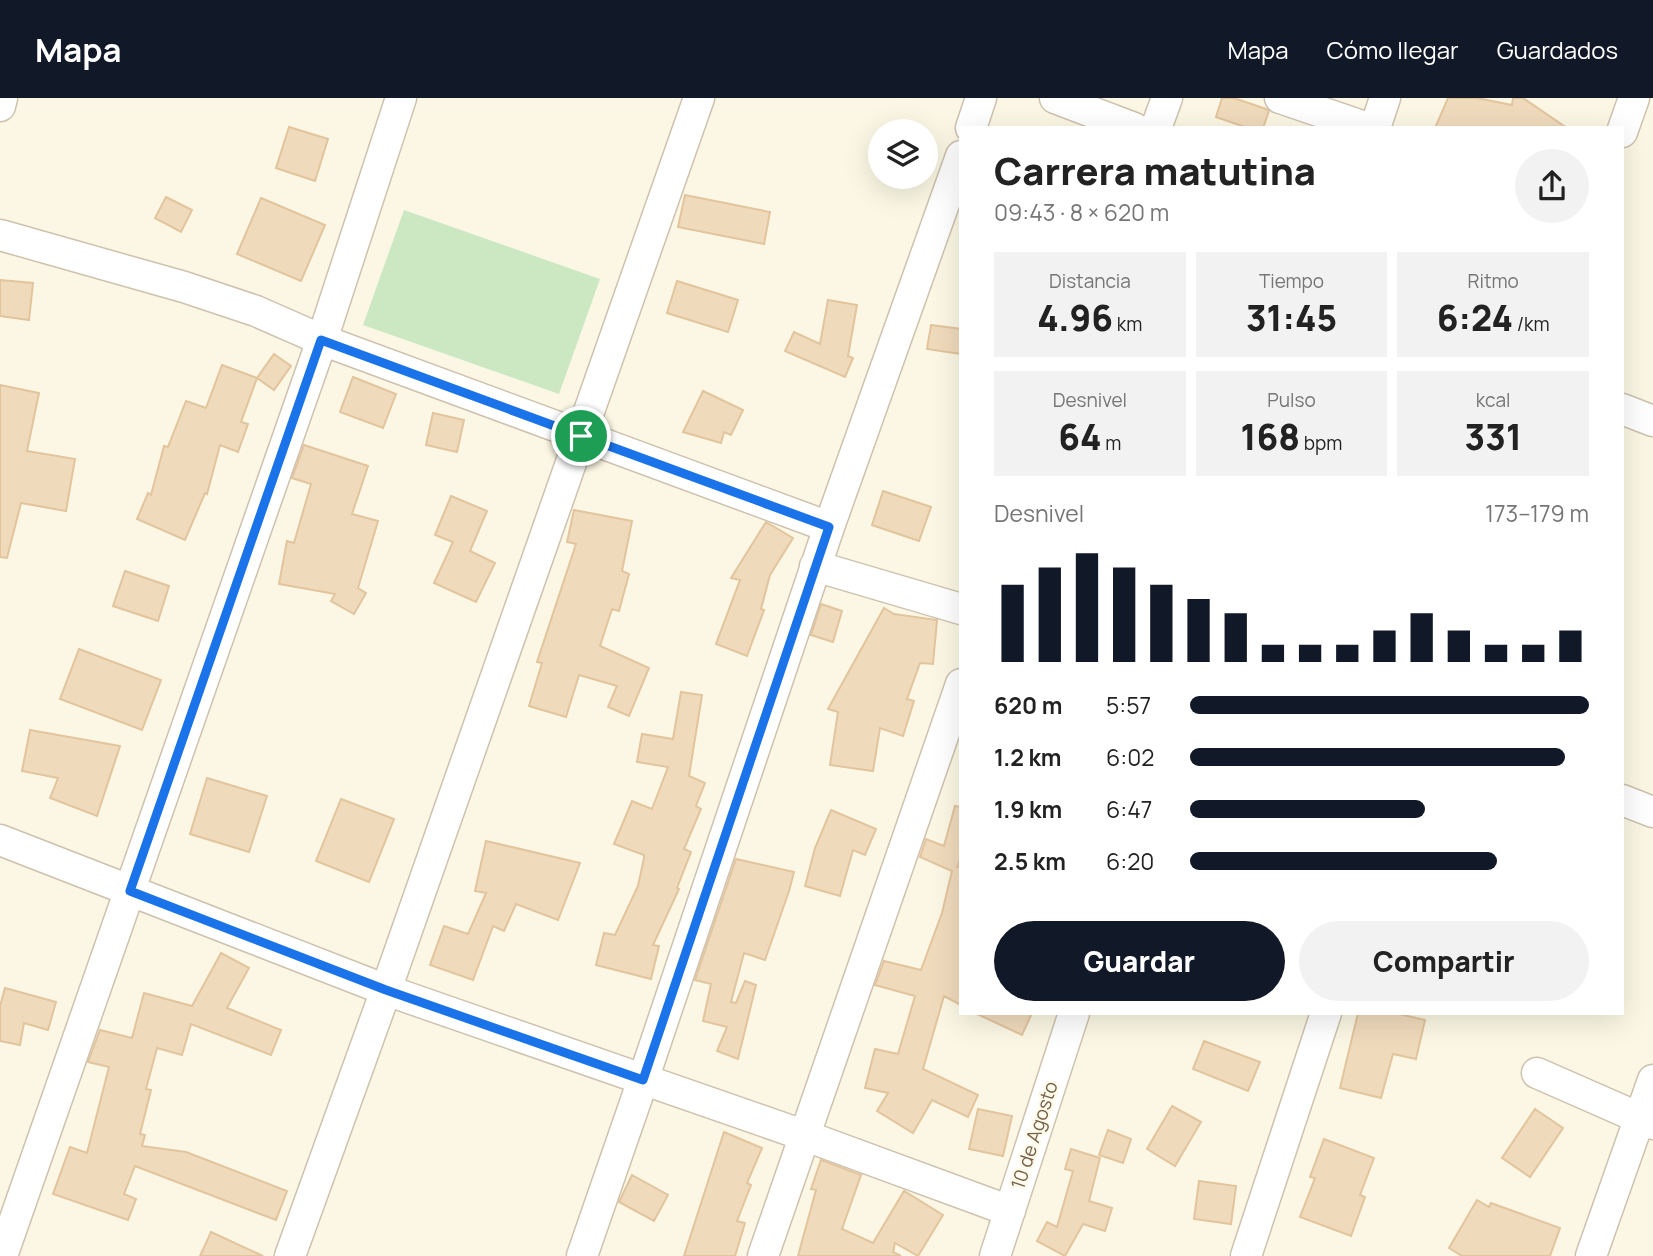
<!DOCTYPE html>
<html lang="es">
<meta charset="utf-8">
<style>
body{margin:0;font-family:Manrope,sans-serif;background:#f2f2f2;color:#222;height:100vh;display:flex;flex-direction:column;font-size:26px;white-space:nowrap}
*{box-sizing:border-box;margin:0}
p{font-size:23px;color:#767676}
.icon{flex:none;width:38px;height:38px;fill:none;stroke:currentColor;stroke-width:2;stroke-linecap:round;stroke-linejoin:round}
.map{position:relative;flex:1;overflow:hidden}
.panel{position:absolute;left:959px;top:28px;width:665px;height:889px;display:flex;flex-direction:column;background:#fff;border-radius:0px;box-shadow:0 7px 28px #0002}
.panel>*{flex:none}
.fabs{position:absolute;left:868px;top:21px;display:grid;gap:14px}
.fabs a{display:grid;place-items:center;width:70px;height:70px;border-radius:50%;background:#fff;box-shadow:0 7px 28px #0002;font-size:35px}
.pin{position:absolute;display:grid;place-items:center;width:60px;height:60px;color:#fff;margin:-30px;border:4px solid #fff;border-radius:50%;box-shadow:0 2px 7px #0007}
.round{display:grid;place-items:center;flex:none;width:74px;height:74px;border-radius:37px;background:#f2f2f2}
.summary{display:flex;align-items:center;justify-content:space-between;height:119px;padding:0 35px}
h1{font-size:38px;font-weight:800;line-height:52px}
.metrics{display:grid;grid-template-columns:repeat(3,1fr);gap:10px;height:119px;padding:7px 35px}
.metrics div{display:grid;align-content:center;border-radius:0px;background:#f2f2f2;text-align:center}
.metrics b{font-size:35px;font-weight:800}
.metrics small{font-size:19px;font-weight:400}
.metrics p{font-size:19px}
.chart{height:196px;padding:14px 35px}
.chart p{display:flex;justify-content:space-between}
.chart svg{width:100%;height:126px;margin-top:7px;stroke:#111827;stroke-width:6}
.action{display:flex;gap:14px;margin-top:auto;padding:14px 35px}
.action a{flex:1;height:80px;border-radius:42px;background:#111827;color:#fff;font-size:28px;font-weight:800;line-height:80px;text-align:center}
.action a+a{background:#f2f2f2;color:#222}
ul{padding:0 35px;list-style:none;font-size:23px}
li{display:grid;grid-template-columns:112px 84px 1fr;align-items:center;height:52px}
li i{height:18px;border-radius:9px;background:#111827}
header{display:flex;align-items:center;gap:42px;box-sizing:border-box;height:98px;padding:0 35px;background:#111827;color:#fff}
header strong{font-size:33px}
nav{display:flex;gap:38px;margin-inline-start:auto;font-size:24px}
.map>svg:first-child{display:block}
.park{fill:#cbe8c3}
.building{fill:#f0dabc;stroke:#e2c49d;stroke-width:2}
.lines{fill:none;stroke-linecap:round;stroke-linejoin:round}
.minor-casing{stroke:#cec2ae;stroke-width:33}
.minor{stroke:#fff;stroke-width:30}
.route-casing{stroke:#fff;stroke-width:14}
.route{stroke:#1a73e8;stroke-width:9}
.labels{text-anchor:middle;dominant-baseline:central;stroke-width:5;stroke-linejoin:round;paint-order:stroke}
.street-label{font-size:19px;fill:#73604a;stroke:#fefaea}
</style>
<header>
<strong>Mapa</strong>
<nav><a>Mapa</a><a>Cómo llegar</a><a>Guardados</a></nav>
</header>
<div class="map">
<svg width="1653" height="1158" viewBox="0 0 1653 1158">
<rect width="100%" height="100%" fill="#fbf7e4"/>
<!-- park -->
<path class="park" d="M404,112L600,181L559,296L363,227Z"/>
<!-- building -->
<path class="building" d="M1222,0H1234L1266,11L1269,13L1263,30H1248L1216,19Z
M1448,0H1477L1512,7L1513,0H1523L1567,30H1435Z
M289,29L328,41L315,83L276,70Z
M685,97L770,114L764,146L678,129Z
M166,99L192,112L181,134L155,120Z
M261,100L325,127L301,183L237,156Z
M0,182L33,185L29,222L0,218Z
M677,183L738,202L728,234L667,215Z
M828,202L857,207L848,258L853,260L845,279L785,253L794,234L820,246Z
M931,227L961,231V256L927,251Z
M274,256L291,268L274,292L257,280Z
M222,267L257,280L241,324L248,326L238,354L220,347L207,396L205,395L185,442L137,421L148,395L151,397L164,348L168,349L186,303L206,310Z
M353,279L396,296L383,330L340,314Z
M0,287L39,295L27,353L75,361L66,413L21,405L7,460L0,459Z
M703,293L743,312L731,337L724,334L721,345L683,334Z
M433,315L464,322L457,354L426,347Z
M304,347L368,368L352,416L378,423L358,490L366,495L354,516L331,503L335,496L279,486L287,443L294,445L311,386L292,380Z
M883,393L931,409L919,443L872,427Z
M451,398L487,413L470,453L495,465L476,504L434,485L453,444L435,437Z
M574,412L632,423L622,473L629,476L619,513L612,511L600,548L649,570L629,618L608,609L617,588L579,577L566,619L529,608L542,565L537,564L576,446L567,444Z
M766,424L793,440L770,477L761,511L764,512L747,558L716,546L740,482L731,480Z
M125,473L169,488L158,523L113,508Z
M821,506L842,513L833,544L811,537Z
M884,510L894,516L937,522L933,566L920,565L907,601L914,603L903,638L880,630L873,673L830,667L838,614L828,611Z
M79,551L161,582L142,632L60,601Z
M681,594L702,597L689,678L705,685L696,708L701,711L684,751L691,754L677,790L679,791L653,847L659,848L651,881L596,867L604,835L615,837L638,788L644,760V757L614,746L632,703L652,711L668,669L637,664L642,636L673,641Z
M30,632L120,648L97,718L50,700L58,680L22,673Z
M207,680L267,698L249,754L190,736Z
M341,701L394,721L369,784L316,763Z
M955,708L961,709V759L957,769H961V907L944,898L923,971L978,997L968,1019L932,1002L913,1035L877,1013L888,995L865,990L875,951L898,956L915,898L875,887L884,863L921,872L942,815L952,773L920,759L926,741L944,748Z
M831,712L876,731L865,757L853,752L840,798L805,788L815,750Z
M486,743L580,765L558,822L516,806L504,833L493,828L473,882L430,867L444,828L468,836L486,795L475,793Z
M736,761L794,774L789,793L765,862L744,855L731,904L736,905L745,883L756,887L738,961L717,953L727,929L703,923L711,886L695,882Z
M221,855L249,870L227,910L281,932L271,957L191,926L182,957L157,950L146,991L151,992L140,1036L145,1037L142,1048L186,1054L287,1093L276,1122L135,1068L124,1096L136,1101L128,1122L53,1096L70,1049L87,1055L109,969L88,964L100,932L132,940L144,895L192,908Z
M5,890L56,904L48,932L24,925L20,947L0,943V908Z
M975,915H1032L1022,937Z
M1358,915H1395L1425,922L1416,961L1393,956L1381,1000L1340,990Z
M1204,943L1260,964L1248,993L1193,971Z
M1172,1008L1201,1024L1175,1068L1147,1051Z
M978,1011L1012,1018L1003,1058L969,1051Z
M1535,1011L1563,1030L1530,1079L1502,1060Z
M1108,1032L1131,1041L1123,1065L1099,1057Z
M724,1034L762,1050L747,1085L751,1087L737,1123L745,1125L735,1158H684Z
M1324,1041L1374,1060L1360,1097L1365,1099L1351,1138L1300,1119L1315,1080L1310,1079Z
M1071,1051L1100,1060L1089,1103L1112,1110L1105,1133L1083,1126L1065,1158L1037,1143L1047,1124L1057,1129L1073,1073L1065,1071Z
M821,1062L861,1077L842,1131L873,1145L904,1093L943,1117L918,1158L895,1145L893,1154L901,1158H798L816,1092L811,1091Z
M632,1077L668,1097L654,1123L619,1104Z
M1199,1083L1236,1088L1231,1126L1194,1121Z
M1477,1102L1489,1109L1491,1105L1560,1130L1550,1158H1462L1449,1150Z
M211,1134L263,1158H200Z"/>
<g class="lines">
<!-- minor casing -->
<g class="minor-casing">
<path id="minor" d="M1055,0L1134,30
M1280,0L1368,30
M0,8L2,0
M971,30L981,0
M1156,30L1167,0
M1375,30L1385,0
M1622,34L1634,0
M0,137L184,189L256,213L322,242L829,429
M1622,311L1653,323
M815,468L961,511
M1622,702L1653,714
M0,742L386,892L806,1038L1010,1113
M1537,975L1653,1026
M2,1158L322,242L401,0
M290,1158L386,892L699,0
M582,1158L643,982L829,429L961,58
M763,1158L961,586
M995,1158L1074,915
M1246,1158L1326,915
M1591,1158L1653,982"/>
</g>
<!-- minor -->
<use href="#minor" class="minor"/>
</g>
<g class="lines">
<!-- route casing -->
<g class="route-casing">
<path id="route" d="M321,242L829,429L643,982L386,892L130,793Z"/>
</g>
<!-- route -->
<use href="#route" class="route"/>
</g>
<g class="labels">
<!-- street labels -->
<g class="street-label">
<text transform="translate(1034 1037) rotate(-72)">10 de Agosto</text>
</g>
</g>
</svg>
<div class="fabs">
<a><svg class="icon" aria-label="layers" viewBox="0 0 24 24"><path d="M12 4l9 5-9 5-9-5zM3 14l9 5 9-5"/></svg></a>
</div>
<div class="pin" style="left:581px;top:338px;background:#1e9e55"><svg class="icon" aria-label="arrive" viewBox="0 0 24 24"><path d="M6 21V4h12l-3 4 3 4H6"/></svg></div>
<section class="panel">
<div class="summary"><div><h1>Carrera matutina</h1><p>09:43 · 8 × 620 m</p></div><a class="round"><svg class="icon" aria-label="share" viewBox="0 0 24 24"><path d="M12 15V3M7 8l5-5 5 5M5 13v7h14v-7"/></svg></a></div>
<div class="metrics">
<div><p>Distancia</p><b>4.96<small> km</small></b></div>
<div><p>Tiempo</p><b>31:45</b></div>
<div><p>Ritmo</p><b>6:24<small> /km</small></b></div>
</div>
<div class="metrics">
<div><p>Desnivel</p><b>64<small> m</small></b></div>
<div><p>Pulso</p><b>168<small> bpm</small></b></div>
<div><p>kcal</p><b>331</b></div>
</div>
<div class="chart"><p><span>Desnivel</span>173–179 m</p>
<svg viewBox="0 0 160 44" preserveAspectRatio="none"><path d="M5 44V17M15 44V11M25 44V6M35 44V11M45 44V17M55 44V22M65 44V27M75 44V38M85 44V38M95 44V38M105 44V33M115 44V27M125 44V33M135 44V38M145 44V38M155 44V33"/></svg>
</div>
<ul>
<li><b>620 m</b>5:57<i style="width:100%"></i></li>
<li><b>1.2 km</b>6:02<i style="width:94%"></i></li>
<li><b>1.9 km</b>6:47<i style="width:59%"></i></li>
<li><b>2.5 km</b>6:20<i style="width:77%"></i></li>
</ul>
<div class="action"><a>Guardar</a><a>Compartir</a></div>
</section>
</div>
